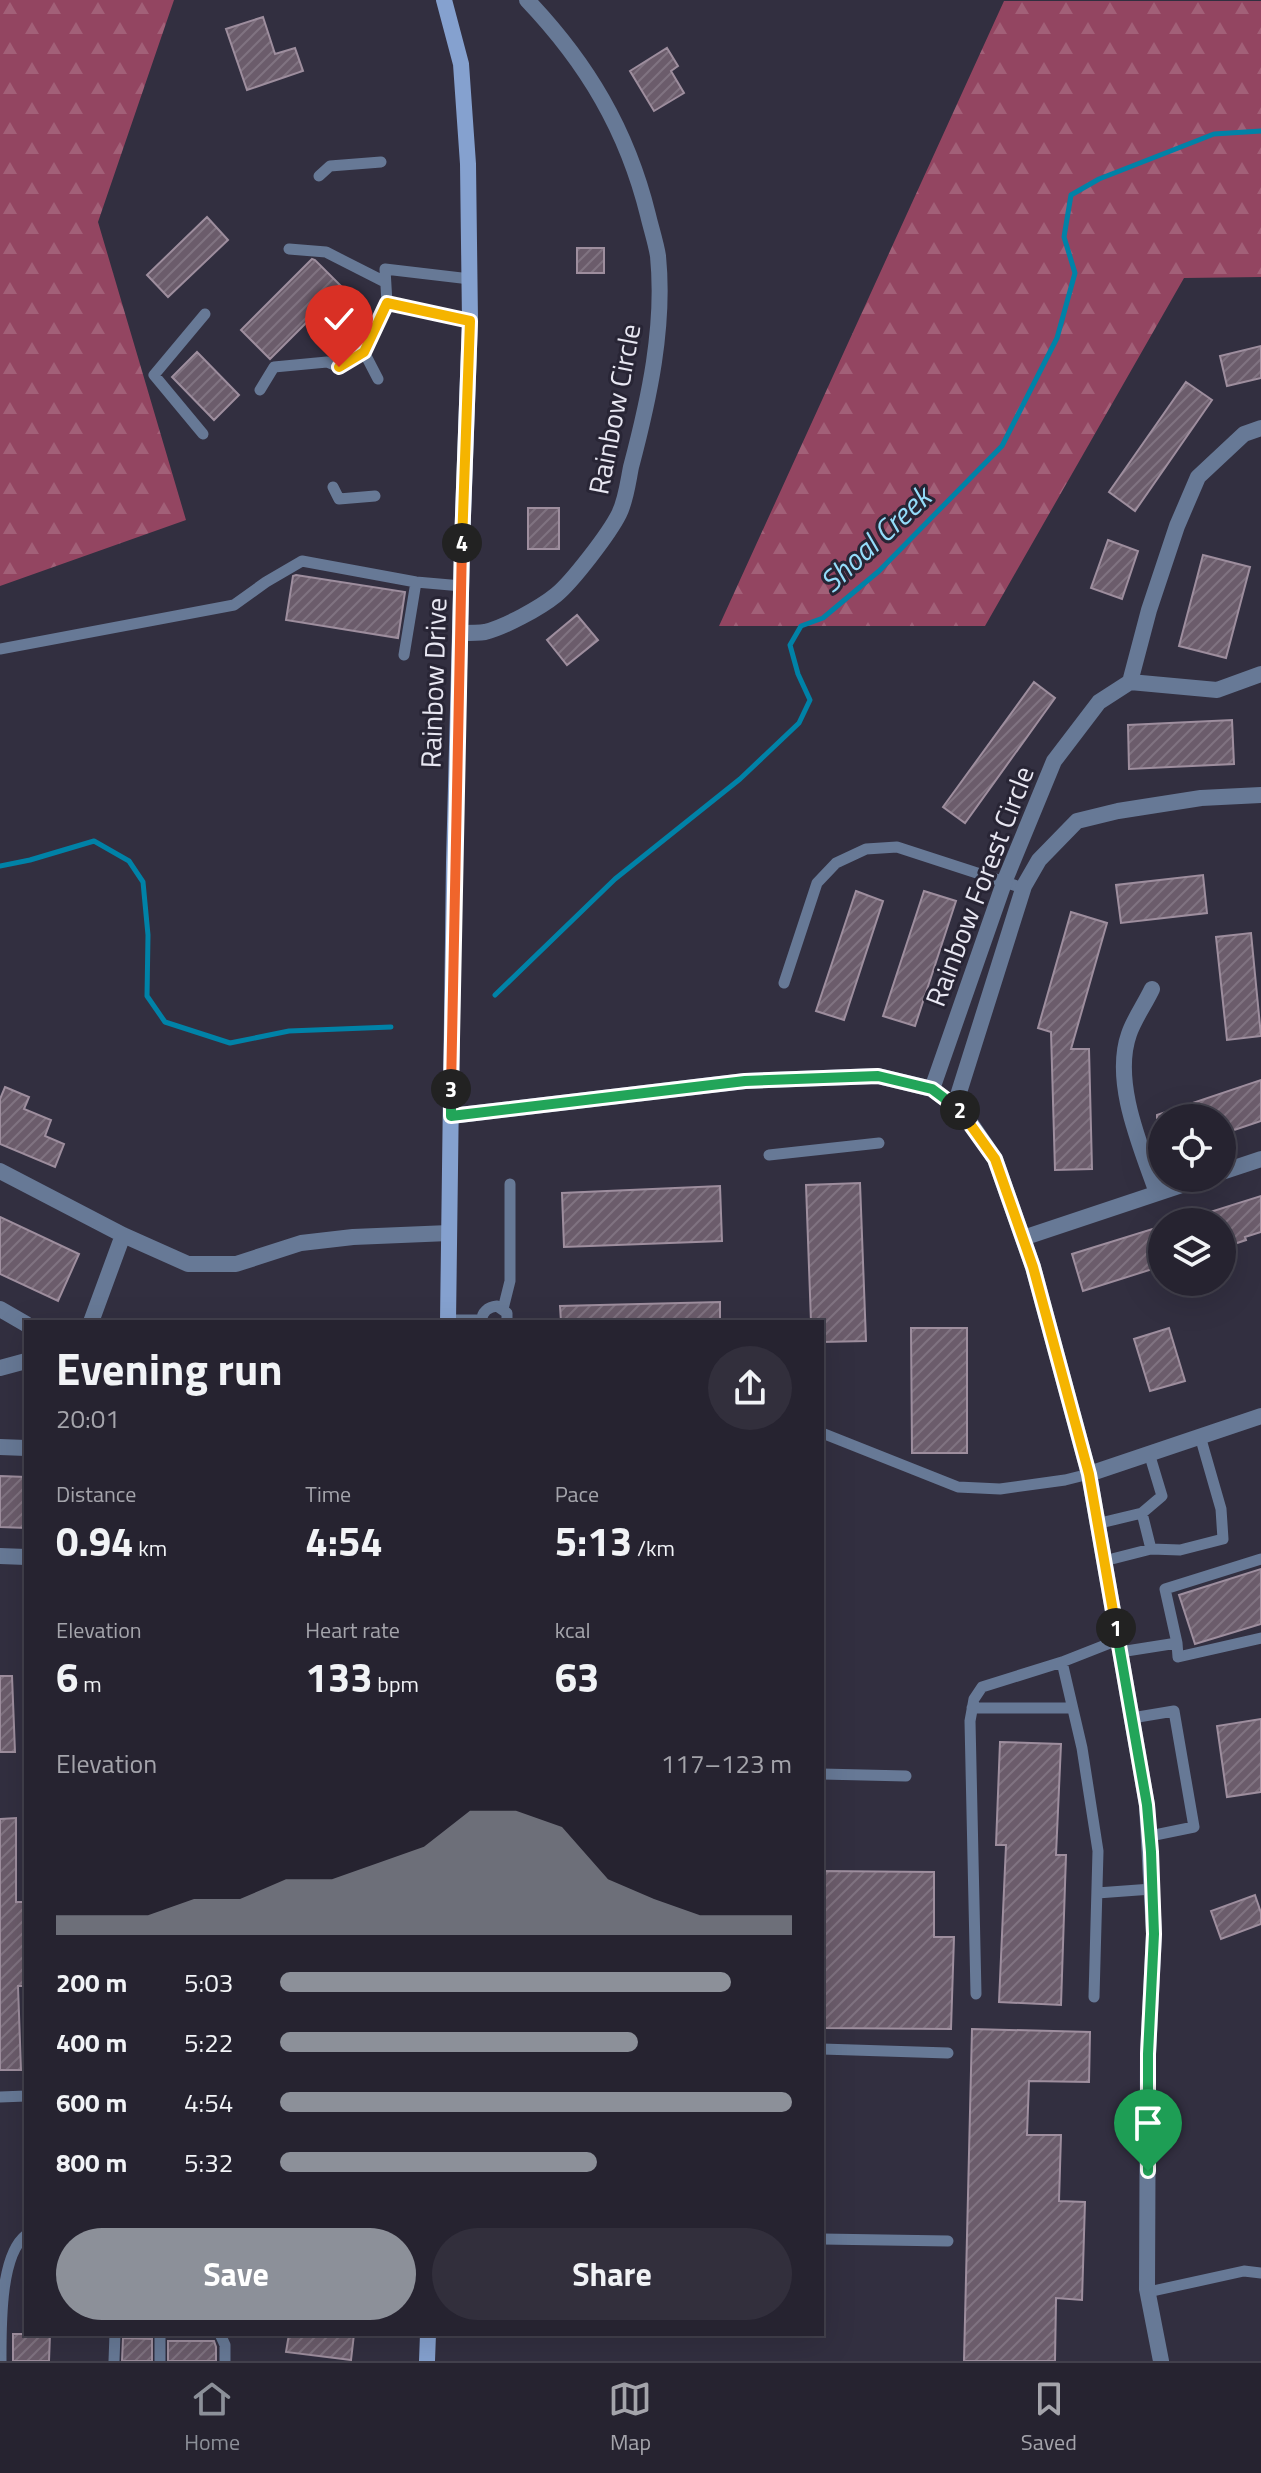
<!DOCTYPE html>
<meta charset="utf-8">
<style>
body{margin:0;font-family:"Titillium Web",sans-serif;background:#322f3c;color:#f1f3f6;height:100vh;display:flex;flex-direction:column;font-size:30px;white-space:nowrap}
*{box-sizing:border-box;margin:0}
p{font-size:26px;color:#a4a4ab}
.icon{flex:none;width:44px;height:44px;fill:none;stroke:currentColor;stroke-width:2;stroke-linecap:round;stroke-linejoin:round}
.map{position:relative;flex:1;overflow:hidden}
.drawer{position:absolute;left:24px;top:1320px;width:800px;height:1016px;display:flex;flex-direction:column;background:#262330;border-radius:0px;box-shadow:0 8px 32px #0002,0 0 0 2px #42404c}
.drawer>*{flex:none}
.tools{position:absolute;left:1148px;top:1104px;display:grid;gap:16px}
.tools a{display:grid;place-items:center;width:88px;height:88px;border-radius:50%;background:#262330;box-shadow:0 8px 32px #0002,0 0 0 2px #42404c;font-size:40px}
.pin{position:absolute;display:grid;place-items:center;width:68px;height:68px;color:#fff;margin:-82px -34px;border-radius:50% 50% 50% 0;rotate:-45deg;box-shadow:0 0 8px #0007}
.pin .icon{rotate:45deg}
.km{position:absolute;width:40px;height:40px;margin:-20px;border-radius:50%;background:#222;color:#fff;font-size:22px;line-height:40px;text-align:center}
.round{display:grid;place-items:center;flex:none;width:84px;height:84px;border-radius:42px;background:#322f3c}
.summary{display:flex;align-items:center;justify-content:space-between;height:136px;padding:0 32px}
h1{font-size:44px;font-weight:700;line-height:60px}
.figures{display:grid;grid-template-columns:repeat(3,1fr);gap:12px;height:136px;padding:8px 32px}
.figures div{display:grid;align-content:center}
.figures b{font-size:40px;font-weight:700}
.figures small{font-size:22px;font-weight:400}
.figures p{font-size:22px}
.chart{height:224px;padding:16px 32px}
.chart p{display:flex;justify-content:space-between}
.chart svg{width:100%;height:144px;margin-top:8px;fill:#8c9099;opacity:.7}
.cta{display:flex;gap:16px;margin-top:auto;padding:16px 32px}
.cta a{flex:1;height:92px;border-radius:48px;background:#8c9099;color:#fff;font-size:32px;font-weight:700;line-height:92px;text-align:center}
.cta a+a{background:#322f3c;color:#f1f3f6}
ul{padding:0 32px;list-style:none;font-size:26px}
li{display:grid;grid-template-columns:128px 96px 1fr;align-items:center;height:60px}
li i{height:20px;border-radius:10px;background:#8c9099}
.tabs{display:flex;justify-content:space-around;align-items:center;height:112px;border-top:2px solid #42404c;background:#262330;font-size:22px;color:#a4a4ab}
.tabs a{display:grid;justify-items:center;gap:4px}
.tabs .current{color:#8c9099}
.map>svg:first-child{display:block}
.forest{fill:url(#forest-firs)}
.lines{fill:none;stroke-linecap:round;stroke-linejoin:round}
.stream{stroke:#0082a7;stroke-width:5}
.building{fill:url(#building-hatch);stroke:#9e8e9e;stroke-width:2}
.lane{stroke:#677996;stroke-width:11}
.street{stroke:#677996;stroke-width:16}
.secondary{stroke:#85a1cf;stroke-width:16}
.split-1-casing{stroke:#fff;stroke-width:16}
.split-2-casing{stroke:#fff;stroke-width:16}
.split-3-casing{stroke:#fff;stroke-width:16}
.split-4-casing{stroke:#fff;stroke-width:16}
.split-5-casing{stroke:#fff;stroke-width:16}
.split-1{stroke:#22a559;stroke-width:10}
.split-2{stroke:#f5b400;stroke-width:10}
.split-3{stroke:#22a559;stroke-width:10}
.split-4{stroke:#f0652b;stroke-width:10}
.split-5{stroke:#f5b400;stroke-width:10}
.labels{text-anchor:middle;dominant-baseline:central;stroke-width:6;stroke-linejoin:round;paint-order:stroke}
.street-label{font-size:28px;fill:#e8e7f2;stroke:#282535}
.water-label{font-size:30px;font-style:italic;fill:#94dcfa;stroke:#282535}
</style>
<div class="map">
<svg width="1261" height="2361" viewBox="0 0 1261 2361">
<defs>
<pattern id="forest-firs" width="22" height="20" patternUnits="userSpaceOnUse" patternTransform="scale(2)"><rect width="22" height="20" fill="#934561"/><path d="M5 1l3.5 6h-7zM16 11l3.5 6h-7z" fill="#a26078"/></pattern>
<pattern id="building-hatch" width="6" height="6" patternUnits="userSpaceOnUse" patternTransform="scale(2)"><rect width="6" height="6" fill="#6b5c6b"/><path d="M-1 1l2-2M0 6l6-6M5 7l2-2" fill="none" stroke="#807381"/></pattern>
</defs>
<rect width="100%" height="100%" fill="#322f40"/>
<!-- forest -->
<path class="forest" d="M0,0H174L98,222L186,520L0,586Z
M1004,1H1261V277L1184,278L985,626H719Z"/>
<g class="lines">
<!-- stream -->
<path class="stream" d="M0,866L30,860L94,841L129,861L143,882L148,935L147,996L165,1022L230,1043L289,1031L391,1027
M495,995L615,879L740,779L799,723L810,700L798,674L790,645L801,626L823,618L879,571L1002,446L1057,338L1075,273L1064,237L1071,195L1099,179L1214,134L1261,131"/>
</g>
<!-- building -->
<path class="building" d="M263,17L275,54L295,48L303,71L247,90L226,29Z
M667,48L678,66L671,71L684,93L654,111L630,71Z
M207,217L228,240L168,297L147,275Z
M577,248H604V273H577Z
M312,259L315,260L342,287L270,359L241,330Z
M1261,346V378L1227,386L1220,356Z
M197,352L239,395L214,420L172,377Z
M1186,382L1212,400L1135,511L1109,492Z
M528,508H559V549H528Z
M1108,540L1138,551L1122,599L1091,588Z
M1203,555L1250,567L1226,658L1179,646Z
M296,575L405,592L398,638L286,620L293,576Z
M577,615L598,640L567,665L547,640Z
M1034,682L1055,698L965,823L943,807Z
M1232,720L1234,764L1129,769L1128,725Z
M1203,875L1207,913L1121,923L1116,885Z
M856,891L883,901L844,1020L816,1011Z
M924,891L956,901L915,1026L883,1016Z
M1071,912L1107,923L1071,1049H1089L1092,1169L1055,1170L1051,1032L1038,1028Z
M1251,933L1261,1036L1227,1040L1216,937Z
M1261,1080V1121L1222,1134V1118H1157V1115Z
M5,1087L29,1097L24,1109L51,1120L45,1136L64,1144L55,1167L0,1144V1099Z
M860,1183L866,1341L822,1342V1322H811L806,1185Z
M720,1186L722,1241L564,1247L562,1193Z
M1261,1196V1232L1245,1237L1246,1240L1222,1248V1222H1188V1219Z
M0,1217L79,1254L58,1301L0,1274Z
M1162,1226V1266L1083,1291L1072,1254Z
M720,1302V1322H561L560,1306Z
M911,1328H967V1453H912Z
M1169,1328L1185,1381L1150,1391L1134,1339Z
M0,1476L26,1477V1528L0,1527Z
M1261,1569V1624L1195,1644L1179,1595Z
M0,1676H12L15,1752H0Z
M1261,1719V1792L1227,1797L1217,1726Z
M1000,1742L1061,1744L1056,1855H1066L1061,2005L999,2002L1006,1845H996Z
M16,1818V1902H25L26,1986H18L21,2070H0V1819Z
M822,1871L934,1872V1937H954L951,2029L822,2028Z
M1255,1895L1261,1913V1924L1221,1939L1211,1911Z
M972,2029L1090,2032L1089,2082L1029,2081L1027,2135H1061L1059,2201L1085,2202L1082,2300L1056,2298L1055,2361H964Z
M13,2334H50L49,2361H13Z
M289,2334H354L351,2360L286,2352Z
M123,2338L152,2339V2361H122Z
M168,2341H214L216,2347V2361H168Z"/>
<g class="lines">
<!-- lane -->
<path class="lane" d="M319,176L330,166L381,162
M289,249L326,252L385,282
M387,303L470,321
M378,379L364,352L387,303L385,269L470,279
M260,390L274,367L327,362L339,367L364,352
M203,434L154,375L205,314
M333,487L339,499L375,496
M0,649L234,605L266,582L302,561L416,582L462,586
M404,655L416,582
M784,983L817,883L836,863L866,849L897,847L1023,888
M769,1155L879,1143
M503,1309L510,1281V1184
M448,1320H481
M482,1322C481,1312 488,1307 497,1306L507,1313V1322
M822,1433L958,1487L1000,1489L1065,1480L1089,1474
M1142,1513L1151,1549
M1096,1524L1142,1513L1162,1496L1149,1453
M1261,1559L1165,1589L1177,1643L1178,1657L1261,1638
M1104,1561L1151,1549L1180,1550L1223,1539L1221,1509L1200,1436
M1120,1652L1177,1643
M1062,1662L1082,1748L1098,1851L1094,1997
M972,1708H1072
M1132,1718L1174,1711L1194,1827L1150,1836
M822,1774L906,1776
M1097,1893L1152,1889
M976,1994L970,1721L974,1699L982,1687L1062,1662L1118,1640
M822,2049L948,2053
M0,2097L26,2096
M822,2239L948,2241
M1148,2292L1244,2271L1261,2273
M220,2334L225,2345V2361
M1,2361C1,2325 0,2255 26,2235
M114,2361L115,2334
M160,2361V2334"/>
<!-- street -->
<path class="street" d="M461,633C469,633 478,633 485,632C505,627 540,608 556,595C572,582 609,534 619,514C626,500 628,482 631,467C649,399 665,327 658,256C656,243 651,228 648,215C627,130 587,63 527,0
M1130,682L1149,610L1177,526L1198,477L1244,434L1261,428
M1130,682L1217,690L1261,674
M1152,989C1145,1004 1134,1019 1129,1034C1112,1082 1141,1147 1157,1193
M932,1089L1005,880L1054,761L1099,702L1130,682
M955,1105L1024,886L1039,860L1077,821L1118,811L1201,798L1261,795
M451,1116L745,1081L878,1076L932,1089L963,1112L995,1159L1033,1267L1089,1474L1147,1805L1154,1934L1148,2054L1147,2289L1161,2361
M0,1171L123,1235L188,1264H236L301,1243L353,1237L449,1233
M1222,1172L1261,1159
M1023,1238L1203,1178
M0,1309L26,1324
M91,1322L123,1235
M0,1368L26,1361
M0,1447L26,1448
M1089,1474L1261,1416
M0,1556L26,1557"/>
<!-- secondary -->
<path class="secondary" d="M444,0L461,64L468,164L470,321L463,516L454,863L448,1322
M427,2361L428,2334"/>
</g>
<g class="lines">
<!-- split-1 casing -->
<g class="split-1-casing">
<path id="split-1" d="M1116,1628L1147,1805L1151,1852L1154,1934L1148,2054V2171"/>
</g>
<!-- split-2 casing -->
<g class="split-2-casing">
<path id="split-2" d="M960,1110L995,1159L1033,1267L1089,1474L1116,1628"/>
</g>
<!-- split-3 casing -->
<g class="split-3-casing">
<path id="split-3" d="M451,1089V1116L745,1081L878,1076L932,1089L960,1110"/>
</g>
<!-- split-4 casing -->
<g class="split-4-casing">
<path id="split-4" d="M451,1089L462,543"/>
</g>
<!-- split-5 casing -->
<g class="split-5-casing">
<path id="split-5" d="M339,367L364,352L387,303L470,321L462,543"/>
</g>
<!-- split-1 -->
<use href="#split-1" class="split-1"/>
<!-- split-2 -->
<use href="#split-2" class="split-2"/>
<!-- split-3 -->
<use href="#split-3" class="split-3"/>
<!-- split-4 -->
<use href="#split-4" class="split-4"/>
<!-- split-5 -->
<use href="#split-5" class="split-5"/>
</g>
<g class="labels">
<!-- street labels -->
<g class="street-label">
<text transform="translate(614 409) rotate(-79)">Rainbow Circle</text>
<text transform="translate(433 683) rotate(-88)">Rainbow Drive</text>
<text transform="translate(979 886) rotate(-69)">Rainbow Forest Circle</text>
</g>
<!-- water labels -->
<g class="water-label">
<text transform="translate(875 539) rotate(-43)">Shoal Creek</text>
</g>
</g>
</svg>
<div class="tools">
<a><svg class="icon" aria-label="locate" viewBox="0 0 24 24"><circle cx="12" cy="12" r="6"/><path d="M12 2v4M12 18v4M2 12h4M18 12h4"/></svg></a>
<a><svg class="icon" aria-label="layers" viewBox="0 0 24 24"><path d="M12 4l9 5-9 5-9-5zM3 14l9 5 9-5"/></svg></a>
</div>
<div class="pin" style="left:1148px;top:2171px;background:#1e9e55"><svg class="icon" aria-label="arrive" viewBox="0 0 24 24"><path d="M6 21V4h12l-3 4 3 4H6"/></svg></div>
<div class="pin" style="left:339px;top:367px;background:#d93025"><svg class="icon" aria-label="check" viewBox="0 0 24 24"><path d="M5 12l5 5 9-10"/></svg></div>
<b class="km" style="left:1116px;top:1628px">1</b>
<b class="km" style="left:960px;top:1110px">2</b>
<b class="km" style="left:451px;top:1089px">3</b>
<b class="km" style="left:462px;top:543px">4</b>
<section class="drawer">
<div class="summary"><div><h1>Evening run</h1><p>20:01</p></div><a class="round"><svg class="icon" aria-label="share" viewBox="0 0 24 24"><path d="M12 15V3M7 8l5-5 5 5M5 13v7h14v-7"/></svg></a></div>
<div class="figures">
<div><p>Distance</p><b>0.94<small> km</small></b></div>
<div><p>Time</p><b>4:54</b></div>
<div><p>Pace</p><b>5:13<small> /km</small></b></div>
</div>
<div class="figures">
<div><p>Elevation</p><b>6<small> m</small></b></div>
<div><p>Heart rate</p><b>133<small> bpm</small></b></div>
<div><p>kcal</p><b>63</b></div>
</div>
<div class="chart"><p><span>Elevation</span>117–123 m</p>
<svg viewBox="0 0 160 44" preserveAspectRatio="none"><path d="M0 44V38L10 38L20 38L30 33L40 33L50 27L60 27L70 22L80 17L90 6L100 6L110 11L120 27L130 33L140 38L150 38L160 38V44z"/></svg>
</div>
<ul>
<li><b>200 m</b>5:03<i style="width:88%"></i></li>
<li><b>400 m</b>5:22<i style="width:70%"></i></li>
<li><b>600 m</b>4:54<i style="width:100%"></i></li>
<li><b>800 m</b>5:32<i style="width:62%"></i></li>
</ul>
<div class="cta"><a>Save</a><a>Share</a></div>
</section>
</div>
<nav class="tabs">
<a class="current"><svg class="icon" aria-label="home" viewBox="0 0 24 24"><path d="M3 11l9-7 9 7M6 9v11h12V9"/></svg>Home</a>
<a><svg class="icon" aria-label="map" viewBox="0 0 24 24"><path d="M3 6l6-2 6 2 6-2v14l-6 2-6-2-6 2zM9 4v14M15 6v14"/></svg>Map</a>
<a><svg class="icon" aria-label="saved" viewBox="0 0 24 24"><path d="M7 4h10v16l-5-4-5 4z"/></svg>Saved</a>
</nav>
